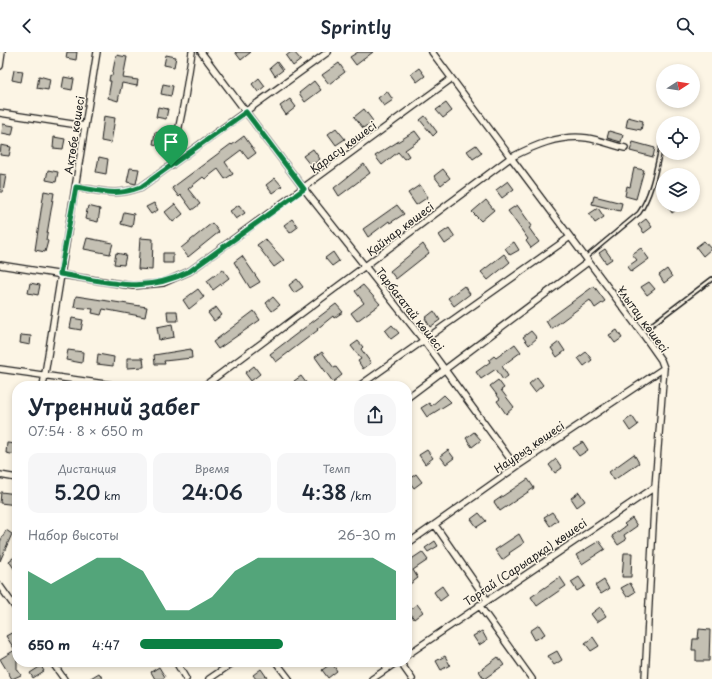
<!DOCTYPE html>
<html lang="ru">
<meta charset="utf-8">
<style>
body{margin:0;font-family:"Playpen Sans",sans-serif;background:#f6f6f7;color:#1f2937;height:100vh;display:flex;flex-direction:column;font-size:15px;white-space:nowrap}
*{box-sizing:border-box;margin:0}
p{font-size:13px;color:#747a83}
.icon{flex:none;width:22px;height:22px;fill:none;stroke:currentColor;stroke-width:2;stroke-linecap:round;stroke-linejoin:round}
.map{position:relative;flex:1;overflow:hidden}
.details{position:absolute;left:12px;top:329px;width:400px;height:286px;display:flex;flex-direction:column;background:#fff;border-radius:16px;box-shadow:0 2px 6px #0003}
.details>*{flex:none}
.needle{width:26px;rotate:78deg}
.fabs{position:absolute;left:656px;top:12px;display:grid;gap:8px}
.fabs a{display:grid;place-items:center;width:44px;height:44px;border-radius:50%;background:#fff;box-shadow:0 2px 6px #0003;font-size:20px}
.pin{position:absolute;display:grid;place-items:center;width:34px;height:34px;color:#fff;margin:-41px -17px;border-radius:50% 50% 50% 0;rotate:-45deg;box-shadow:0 0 4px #0007}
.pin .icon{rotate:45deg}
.round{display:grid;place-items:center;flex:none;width:42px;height:42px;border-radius:16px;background:#f6f6f7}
.headline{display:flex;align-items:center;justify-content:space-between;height:68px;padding:0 16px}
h1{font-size:22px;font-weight:600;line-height:30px}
.metrics{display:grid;grid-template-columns:repeat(3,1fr);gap:6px;height:68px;padding:4px 16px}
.metrics div{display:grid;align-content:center;border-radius:10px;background:#f6f6f7;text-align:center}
.metrics b{font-size:20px;font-weight:600}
.metrics small{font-size:11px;font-weight:400}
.metrics p{font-size:11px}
.chart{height:112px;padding:8px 16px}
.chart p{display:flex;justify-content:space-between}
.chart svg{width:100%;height:72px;margin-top:4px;fill:#0b8043;opacity:.7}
ul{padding:0 16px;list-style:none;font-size:13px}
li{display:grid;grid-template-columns:64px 48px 1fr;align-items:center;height:30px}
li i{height:10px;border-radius:5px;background:#0b8043}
header{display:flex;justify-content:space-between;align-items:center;height:52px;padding:0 16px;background:#fff;font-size:18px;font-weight:600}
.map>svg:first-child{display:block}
.building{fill:#c4c0b3;stroke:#1c1c1c}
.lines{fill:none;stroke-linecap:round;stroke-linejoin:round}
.service-casing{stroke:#1c1c1c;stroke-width:5.5}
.minor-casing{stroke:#1c1c1c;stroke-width:8}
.service{stroke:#fcf5e5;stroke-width:2.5}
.minor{stroke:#fcf5e5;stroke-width:5.5}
.route-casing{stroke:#fff;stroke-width:8}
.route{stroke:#0b8043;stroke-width:5}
.labels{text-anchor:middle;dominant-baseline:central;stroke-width:3;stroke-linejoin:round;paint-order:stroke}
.street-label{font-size:11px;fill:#1c1c1c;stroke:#fcf5e5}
</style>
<header><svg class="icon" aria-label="back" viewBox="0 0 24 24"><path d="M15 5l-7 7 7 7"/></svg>Sprintly<svg class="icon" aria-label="search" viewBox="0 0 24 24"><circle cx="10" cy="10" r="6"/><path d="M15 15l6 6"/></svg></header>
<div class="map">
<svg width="712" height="627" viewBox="0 0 712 627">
<rect width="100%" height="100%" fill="#fcf5e5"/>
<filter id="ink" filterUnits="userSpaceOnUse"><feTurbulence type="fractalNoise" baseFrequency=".025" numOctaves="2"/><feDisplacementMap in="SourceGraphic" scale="8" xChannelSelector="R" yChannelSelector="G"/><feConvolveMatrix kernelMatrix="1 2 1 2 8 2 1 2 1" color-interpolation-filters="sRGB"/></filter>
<g filter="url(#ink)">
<!-- building -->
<path class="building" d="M67,0H77L76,8L66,6Z
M235,0H251L241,8Z
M291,0H294L301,8L293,14L286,4Z
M358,0H373L356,13L350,5Z
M116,3L127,5L123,26L138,28L137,34L122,31L118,49L108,46L111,29H109L110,23L112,24Z
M166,3L176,5L174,15L164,13Z
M277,10L283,18L275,24L270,16Z
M339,11L345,20L329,32L322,23Z
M419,16L425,24L417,30L411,22Z
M14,18L23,19L21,30L12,28Z
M39,24L50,27L48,38L37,36Z
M64,25L74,27L72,38L62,36Z
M259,26L265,34L258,40L252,32Z
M314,29L321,38L305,50L299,41Z
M163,32L173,34L171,44L161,42Z
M387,39L393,48L384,54L378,46Z
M290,47L296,55L286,63L280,54Z
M446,51L452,59L443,66L436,58Z
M158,55L168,57L166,67L156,65Z
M364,57L373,69L363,76L354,65Z
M104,64L115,66L111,91L101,89Z
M425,64L437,80L433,84L420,68Z
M628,65L643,69L641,78L626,75Z
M3,72L14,74L12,83L2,81Z
M336,76L345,87L336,93L328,82Z
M415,79L421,87L405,98L409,104L404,107L398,100L382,113L375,104Z
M609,79L623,83L621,90L607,86Z
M155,80L166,82L164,94L153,92Z
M244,84L256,101L248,107L241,98L225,110L233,122L225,127L218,117L205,127L203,125L188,137L200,152L192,158L181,143L179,145L172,136L231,92L232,93Z
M54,85L65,87L63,97L53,96Z
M633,90L655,96L653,105L630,99Z
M1,93L11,95L9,104L0,103Z
M476,93L482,101L473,107L467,99Z
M313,97L320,107L311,114L303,104Z
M99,105L108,107L106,122L96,120Z
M364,112L370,121L339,144L334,136Z
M130,116L139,117L136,132L127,130Z
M634,116L644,118L636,147L625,144L627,134L630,135Z
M443,117L450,126L441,133L434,124Z
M48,118L58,120L56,130L46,128Z
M0,122L6,123L3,140H0Z
M275,126L282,134L272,141L266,133Z
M508,129L514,137L502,146L496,138Z
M420,133L428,145L416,153L408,141Z
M44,139L54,141L46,188L48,189L45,200L35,198Z
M594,144L622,151L620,159L592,152Z
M486,148L494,158L481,169L472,160Z
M154,151L158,158L151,162L146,155Z
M175,152L183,162L173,170L165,160Z
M239,153L245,161L236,167L230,159Z
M397,153L404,162L390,171L389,169L368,185L363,177Z
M517,153L532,174L529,176L539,190L531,196L526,189L528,187L508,159Z
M667,153H683L672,161Z
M88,154L100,157L98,170L85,167Z
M598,156L604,165L595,171L589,162Z
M124,160L134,162L132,175L121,172Z
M292,167L298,175L290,181L284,173Z
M646,167L652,175L644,181L638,173Z
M212,171L219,180L188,205L181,196Z
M449,176L455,185L445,192L439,183Z
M87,186L113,191L110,202L84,197Z
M140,186L153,187L152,218L138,217Z
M265,187L284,208L274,215L257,193Z
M704,189L711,197L703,204L696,195Z
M514,190L519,198L510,203L505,196Z
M423,192L429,201L396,227L390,219Z
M641,196L649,207L631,220L627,215L637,208L632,202Z
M605,197L612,207L606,211L599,201Z
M333,200L339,209L332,214L325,206Z
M116,201L126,203L124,213L114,212Z
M163,201H173V211H163Z
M504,202L510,210L488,228L481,220Z
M242,204L260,230L250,236L234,210Z
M223,217L229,226L213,238L207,229Z
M667,217L672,225L664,231L659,223Z
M297,227L303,235L294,241L289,233Z
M649,230L655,237L647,243L641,235Z
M30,231L40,233L38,243L28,241Z
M363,233L380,252L357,269L351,261L364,251L355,239Z
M464,234L470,242L454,254L448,246Z
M594,234L605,249L595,256L590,248L551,277L546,269Z
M198,237L204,245L189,257L183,248Z
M76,244L147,255L145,265L103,257L101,263L92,261L93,257L74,255Z
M273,245L280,253L272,259L266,251Z
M336,252L343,260L334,266L333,264L317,277L318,278L276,310L270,302Z
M216,255L222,263L214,269L208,261Z
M167,259H177L178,269H168Z
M254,259L260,268L218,297L213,290Z
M434,259L440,268L430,275L425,266Z
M72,266L83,268L81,278L70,276Z
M172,272L174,285L159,288L157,275Z
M392,273L399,281L391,287L385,279Z
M617,278L622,286L615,291L609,283Z
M531,279L537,286L529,293L523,285Z
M21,283L31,284L30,293L20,291Z
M358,289L363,295L361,297L371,311L363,317L358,309L361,307L351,294Z
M559,290L565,299L557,305L551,296Z
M515,292L521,300L502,314L508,324L503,328L496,317L481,327L476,320L490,310L489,308L494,304L496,306Z
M191,297L192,306L164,309L165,312H155L154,303Z
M68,298L83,300L82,311L66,308Z
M322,300L334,316L336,315L342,323L333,330L315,305Z
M586,300L592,308L584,314L578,306Z
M98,302L114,305L113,314L97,312Z
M127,306H143L144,315L127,316Z
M254,314L260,322L251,329L245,321Z
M301,324L307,332L297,334L294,329Z
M537,325L543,333L535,340L529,332Z
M498,328L504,336L501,338L514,355L506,362L497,349L500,347L490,334Z
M444,343L451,350L427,365L421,356L429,351L431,354Z
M632,364L638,373L630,379L624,370Z
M474,380L481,388L472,395L466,386Z
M583,390L588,398L579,404L573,396Z
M7,391L17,392L16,403L6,401Z
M427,398L433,406L425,412L419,403Z
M448,398L454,406L446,412L440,404Z
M634,402L639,411L614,428L609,420Z
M556,407L562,416L555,421L549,413Z
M416,422L422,430L414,436L408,428Z
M528,427L534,436L500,459L494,450Z
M1,440L17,442V453L0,451Z
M579,440L585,449L577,455L571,446Z
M552,460L558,468L550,474L544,465Z
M479,461L486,469L477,475L471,467Z
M632,466L637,474L624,483L626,488L618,493L612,484L626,474L624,472Z
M6,478L12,482L0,509V490Z
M519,482L524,491L509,501L510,502L502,508L495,498Z
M435,489L438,494L428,500L425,496Z
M599,489L605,497L582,512L576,503Z
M422,500L428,508L413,518L418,526L410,532L407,528V510Z
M624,501H632L631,525H622Z
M17,503V521L9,509Z
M560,525L566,534L537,554L531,545Z
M579,525L585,534L577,539L571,530Z
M604,528L609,537L601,542L595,534Z
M630,531L635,540L627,545L621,536Z
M442,534L448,543L440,549L434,540Z
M417,552L423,560L414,567L409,559Z
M600,555L606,564L597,570L591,562Z
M539,573L545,582L535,588L530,579Z
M699,577L710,578L709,609H696V598H692L693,587H698Z
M15,579L17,582V617L21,623L12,627L0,607L15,598L6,584Z
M482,579L487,588L479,593L473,584Z
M593,585L599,594L591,599L585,591Z
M557,599L562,608L554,613L548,604Z
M445,604L450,613L441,618L436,609Z
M498,605L504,613L484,627L479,619Z
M332,611L337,619L328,626L322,618Z
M41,614L44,619L33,626L30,621Z
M159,615L165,625L162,627H155L151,620Z
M261,617L268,627H256L253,623Z
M99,621L103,627H89Z"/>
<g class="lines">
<!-- service casing -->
<g class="service-casing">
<path id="service" d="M585,206L639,161C652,142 656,117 661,95
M642,280L712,227"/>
</g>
<!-- minor casing -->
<g class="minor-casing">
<path id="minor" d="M201,0L304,137L424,289L516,415
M432,0L642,281L661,308L664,316L655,435L645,627
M0,14L2,0
M0,61L85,74
M171,114L185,45L192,0
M76,135C103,139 115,145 141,135L328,0
M0,213L133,234L163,231L190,219L451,27
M0,317L119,334
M43,334L97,0
M204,334L510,106C533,94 560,82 587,86C600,88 612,93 625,96
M359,334L570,185
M407,346L588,210
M0,423L17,426
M435,473L487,548
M407,492L516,415L664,316
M0,534L17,558
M479,553L532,627
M407,603L655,435
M52,610L64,627
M176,610L186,627
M276,610L289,627
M400,610L412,627
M209,627L234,610
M372,627L397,610"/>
</g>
<!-- service -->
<use href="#service" class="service"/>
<!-- minor -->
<use href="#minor" class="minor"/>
</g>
</g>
<g class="lines" filter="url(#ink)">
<!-- route casing -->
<g class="route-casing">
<path id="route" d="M246,60L304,137L190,219C143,243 110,230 60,222L76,135C103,139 115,145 141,135Z"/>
</g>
<!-- route -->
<use href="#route" class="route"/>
</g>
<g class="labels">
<!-- street labels -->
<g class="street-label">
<text transform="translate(74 83) rotate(-81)">Ақтөбе көшесі</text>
<text transform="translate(343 95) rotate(-36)">Қарасу көшесі</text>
<text transform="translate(400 177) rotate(-37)">Қайнар көшесі</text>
<text transform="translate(410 257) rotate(52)">Тарбағатай көшесі</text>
<text transform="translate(643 267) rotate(54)">Ұлытау көшесі</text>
<text transform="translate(529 395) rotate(-34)">Наурыз көшесі</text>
<text transform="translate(525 510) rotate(-34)">Торғай (Сарыарқа) көшесі</text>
</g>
</g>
</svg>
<div class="fabs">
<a><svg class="needle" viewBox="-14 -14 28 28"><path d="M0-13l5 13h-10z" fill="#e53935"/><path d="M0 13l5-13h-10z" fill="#747a83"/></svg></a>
<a><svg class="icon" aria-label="locate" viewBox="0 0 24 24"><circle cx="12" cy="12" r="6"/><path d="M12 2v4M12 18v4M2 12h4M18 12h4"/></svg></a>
<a><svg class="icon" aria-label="layers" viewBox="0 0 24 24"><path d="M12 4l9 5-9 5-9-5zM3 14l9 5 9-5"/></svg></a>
</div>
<div class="pin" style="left:171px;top:114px;background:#1e9e55"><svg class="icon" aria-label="arrive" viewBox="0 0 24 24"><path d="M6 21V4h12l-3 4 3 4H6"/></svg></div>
<section class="details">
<div class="headline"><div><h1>Утренний забег</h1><p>07:54 · 8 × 650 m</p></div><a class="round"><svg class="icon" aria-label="share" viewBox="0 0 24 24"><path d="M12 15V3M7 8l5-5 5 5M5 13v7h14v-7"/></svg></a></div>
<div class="metrics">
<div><p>Дистанция</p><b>5.20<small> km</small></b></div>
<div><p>Время</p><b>24:06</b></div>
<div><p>Темп</p><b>4:38<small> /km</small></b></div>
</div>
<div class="chart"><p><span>Набор высоты</span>26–30 m</p>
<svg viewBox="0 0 160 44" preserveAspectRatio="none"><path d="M0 44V14L10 22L20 14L30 6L40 6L50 14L60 38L70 38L80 30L90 14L100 6L110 6L120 6L130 6L140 6L150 6L160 14V44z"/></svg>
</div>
<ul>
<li><b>650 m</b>4:47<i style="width:56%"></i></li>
</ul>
</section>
</div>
